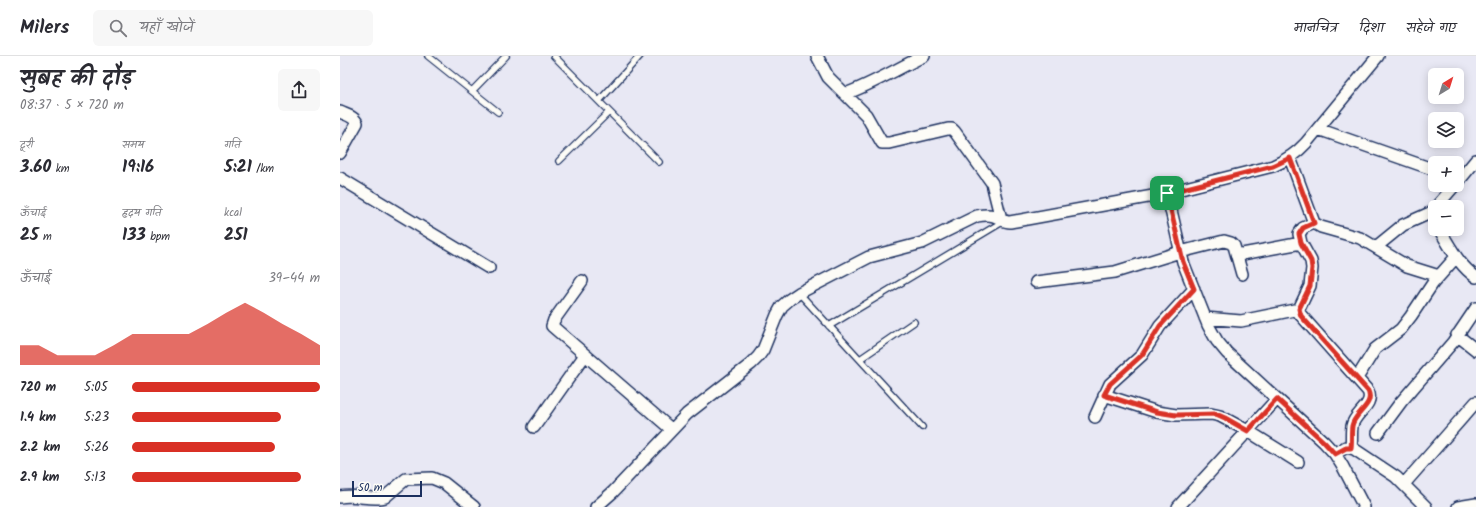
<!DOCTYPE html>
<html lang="hi">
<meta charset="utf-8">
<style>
body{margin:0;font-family:Kalam,"Playpen Sans Deva",sans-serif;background:#f7f7f7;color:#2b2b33;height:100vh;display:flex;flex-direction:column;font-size:15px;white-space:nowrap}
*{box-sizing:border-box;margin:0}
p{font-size:13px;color:#7c7c81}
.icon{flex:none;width:22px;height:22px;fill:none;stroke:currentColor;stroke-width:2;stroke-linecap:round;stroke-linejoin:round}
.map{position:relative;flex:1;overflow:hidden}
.drawer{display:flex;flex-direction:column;background:#fff;width:340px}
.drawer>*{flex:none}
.needle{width:26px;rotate:38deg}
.tools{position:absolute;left:1088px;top:12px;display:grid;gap:8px}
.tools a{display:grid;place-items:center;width:36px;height:36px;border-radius:6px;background:#fff;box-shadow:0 2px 10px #0003;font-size:20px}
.scale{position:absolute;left:12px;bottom:10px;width:70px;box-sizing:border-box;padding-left:4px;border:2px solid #1b2f5e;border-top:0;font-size:11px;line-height:14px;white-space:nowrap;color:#1b2f5e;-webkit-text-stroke:3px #fdfcf7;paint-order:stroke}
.pin{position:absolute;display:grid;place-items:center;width:34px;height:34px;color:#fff;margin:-17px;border-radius:8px;box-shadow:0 2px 6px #0006}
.round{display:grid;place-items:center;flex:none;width:42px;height:42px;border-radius:6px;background:#f7f7f7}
.head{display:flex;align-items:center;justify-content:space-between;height:68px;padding:0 20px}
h1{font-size:22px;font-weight:700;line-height:30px}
.metrics{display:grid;grid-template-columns:repeat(3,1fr);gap:6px;height:68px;padding:4px 20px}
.metrics div{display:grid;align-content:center}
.metrics b{font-size:17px;font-weight:700}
.metrics small{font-size:11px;font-weight:400}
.metrics p{font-size:11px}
.chart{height:112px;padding:8px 20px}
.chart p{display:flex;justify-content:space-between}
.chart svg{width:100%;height:72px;margin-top:4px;fill:#d93025;opacity:.7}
ul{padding:0 20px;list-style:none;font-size:13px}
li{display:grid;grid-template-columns:64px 48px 1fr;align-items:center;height:30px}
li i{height:10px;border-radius:5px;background:#d93025}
header{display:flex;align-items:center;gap:24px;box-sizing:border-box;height:56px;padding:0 20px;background:#fff;border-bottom:1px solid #e1e1e2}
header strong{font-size:19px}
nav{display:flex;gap:22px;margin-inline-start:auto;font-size:14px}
.search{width:280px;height:36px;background:#f7f7f7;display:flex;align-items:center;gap:10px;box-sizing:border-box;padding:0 14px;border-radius:6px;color:#7c7c81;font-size:15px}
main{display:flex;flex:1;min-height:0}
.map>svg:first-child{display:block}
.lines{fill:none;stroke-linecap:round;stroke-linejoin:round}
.service-casing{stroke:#1b2f5e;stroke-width:8}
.minor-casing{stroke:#1b2f5e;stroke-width:14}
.service{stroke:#fdfcf7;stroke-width:5.5}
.minor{stroke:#fdfcf7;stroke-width:11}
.route-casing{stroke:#fff;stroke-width:8}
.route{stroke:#d93025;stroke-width:5}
</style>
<header>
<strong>Milers</strong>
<div class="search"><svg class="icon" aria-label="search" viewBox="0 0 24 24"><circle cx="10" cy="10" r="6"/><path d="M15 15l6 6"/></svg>यहाँ खोजें</div>
<nav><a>मानचित्र</a><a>दिशा</a><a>सहेजे गए</a></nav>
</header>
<main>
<section class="drawer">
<div class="head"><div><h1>सुबह की दौड़</h1><p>08:37 · 5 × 720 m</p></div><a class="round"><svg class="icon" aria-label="share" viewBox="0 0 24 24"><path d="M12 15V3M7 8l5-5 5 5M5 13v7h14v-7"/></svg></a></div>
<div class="metrics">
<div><p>दूरी</p><b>3.60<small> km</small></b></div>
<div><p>समय</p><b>19:16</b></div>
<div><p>गति</p><b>5:21<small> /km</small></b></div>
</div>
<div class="metrics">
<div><p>ऊँचाई</p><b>25<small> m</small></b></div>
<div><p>हृदय गति</p><b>133<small> bpm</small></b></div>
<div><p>kcal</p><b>251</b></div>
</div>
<div class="chart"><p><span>ऊँचाई</span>39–44 m</p>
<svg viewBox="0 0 160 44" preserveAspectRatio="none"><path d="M0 44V32L10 32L20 38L30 38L40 38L50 32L60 25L70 25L80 25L90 25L100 19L110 12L120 6L130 12L140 19L150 25L160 32V44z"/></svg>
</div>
<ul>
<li><b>720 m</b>5:05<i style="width:100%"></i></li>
<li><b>1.4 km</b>5:23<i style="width:79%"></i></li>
<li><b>2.2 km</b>5:26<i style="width:76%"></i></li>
<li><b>2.9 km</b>5:13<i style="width:90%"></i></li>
</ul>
</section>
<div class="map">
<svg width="1136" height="451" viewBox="0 0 1136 451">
<rect width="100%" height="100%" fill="#e8e8f4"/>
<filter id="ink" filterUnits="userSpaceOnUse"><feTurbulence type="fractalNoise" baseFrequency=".025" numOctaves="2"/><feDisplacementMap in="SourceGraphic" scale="8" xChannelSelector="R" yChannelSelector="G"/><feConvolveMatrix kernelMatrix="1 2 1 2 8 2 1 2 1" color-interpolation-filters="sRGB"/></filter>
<g filter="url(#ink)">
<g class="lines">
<!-- service casing -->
<g class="service-casing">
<path id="service" d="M88,0L158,56
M214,0L319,106
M132,35L166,0
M259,45L300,0
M219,105L269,56
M459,237L582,371
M489,270L664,165
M520,303L574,266"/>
</g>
<!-- minor casing -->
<g class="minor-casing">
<path id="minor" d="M477,0L488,21L526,59L542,87H549L608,73H612L615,76L652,127L661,163
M505,38C533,28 558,12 584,0
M0,56C6,59 14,60 17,67L0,97
M978,73L1095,114
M950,102L974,167L981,171L1020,182L1067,210L1099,220
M0,122L149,212
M1117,127L1136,104
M827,137L843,206L868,269L877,285L887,297L984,386L995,398L1003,411L1024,451
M1096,151L1115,129
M974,167L963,172L959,178L961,187L971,205L972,212L970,230L959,253V257L1028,335C1035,349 1014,357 1012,370C1011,377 1012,385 1011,392
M1099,173C1110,190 1119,210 1136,221
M1036,191L1063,169L1090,157L1095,153
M897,199L961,187
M242,225L214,264L212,270L332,374
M696,226L775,216L840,196L884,185L891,187L894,190L902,218
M865,262L901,265L959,253
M1117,279L1136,294
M1017,322L1035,293L1061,273L1071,260L1093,227L1116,201
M764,339L817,356L836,359L871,358L880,360L908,375L958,406
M755,361L770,328L802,299L820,270L854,233
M194,371L245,299
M1038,377L1061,346L1113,286L1136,252
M995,398L1006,391L1014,393L1056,421L1086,451
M1064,428L1136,346
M0,441C15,438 34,445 45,441L66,423L92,422L104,427L134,451
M256,451L273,436L347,358L411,308L418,301L423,294L437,259L442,250L450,243L459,237L529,201L582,187L637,160C642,159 648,158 654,160C660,162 664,166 670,166L813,140L933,110C947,104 956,98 966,87L1038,0
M838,451L937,343
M1118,451L1136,448"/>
</g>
<!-- service -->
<use href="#service" class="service"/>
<!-- minor -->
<use href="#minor" class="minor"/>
</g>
</g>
<g class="lines" filter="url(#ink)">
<!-- route casing -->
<g class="route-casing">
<path id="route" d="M950,102L974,167L963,172L959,178L961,187L971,205L972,212L970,230L959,253L961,260L1028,335C1035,349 1014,357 1012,370C1011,377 1012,385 1011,392H1006L995,398L984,386L937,343L908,375L885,362L876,358L836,359L817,356L764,339L770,328L802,299L820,270L854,233L843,206L827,137L933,110Z"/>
</g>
<!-- route -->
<use href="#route" class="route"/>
</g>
</svg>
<div class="tools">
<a><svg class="needle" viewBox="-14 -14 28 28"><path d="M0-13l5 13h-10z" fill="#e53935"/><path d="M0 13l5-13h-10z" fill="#7c7c81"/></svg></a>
<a><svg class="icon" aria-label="layers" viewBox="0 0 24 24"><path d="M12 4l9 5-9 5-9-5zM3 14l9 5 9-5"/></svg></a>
<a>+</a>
<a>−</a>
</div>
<div class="scale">50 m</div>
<div class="pin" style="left:827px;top:137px;background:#1e9e55"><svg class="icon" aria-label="arrive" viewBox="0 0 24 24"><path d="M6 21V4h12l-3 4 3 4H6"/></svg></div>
</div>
</main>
